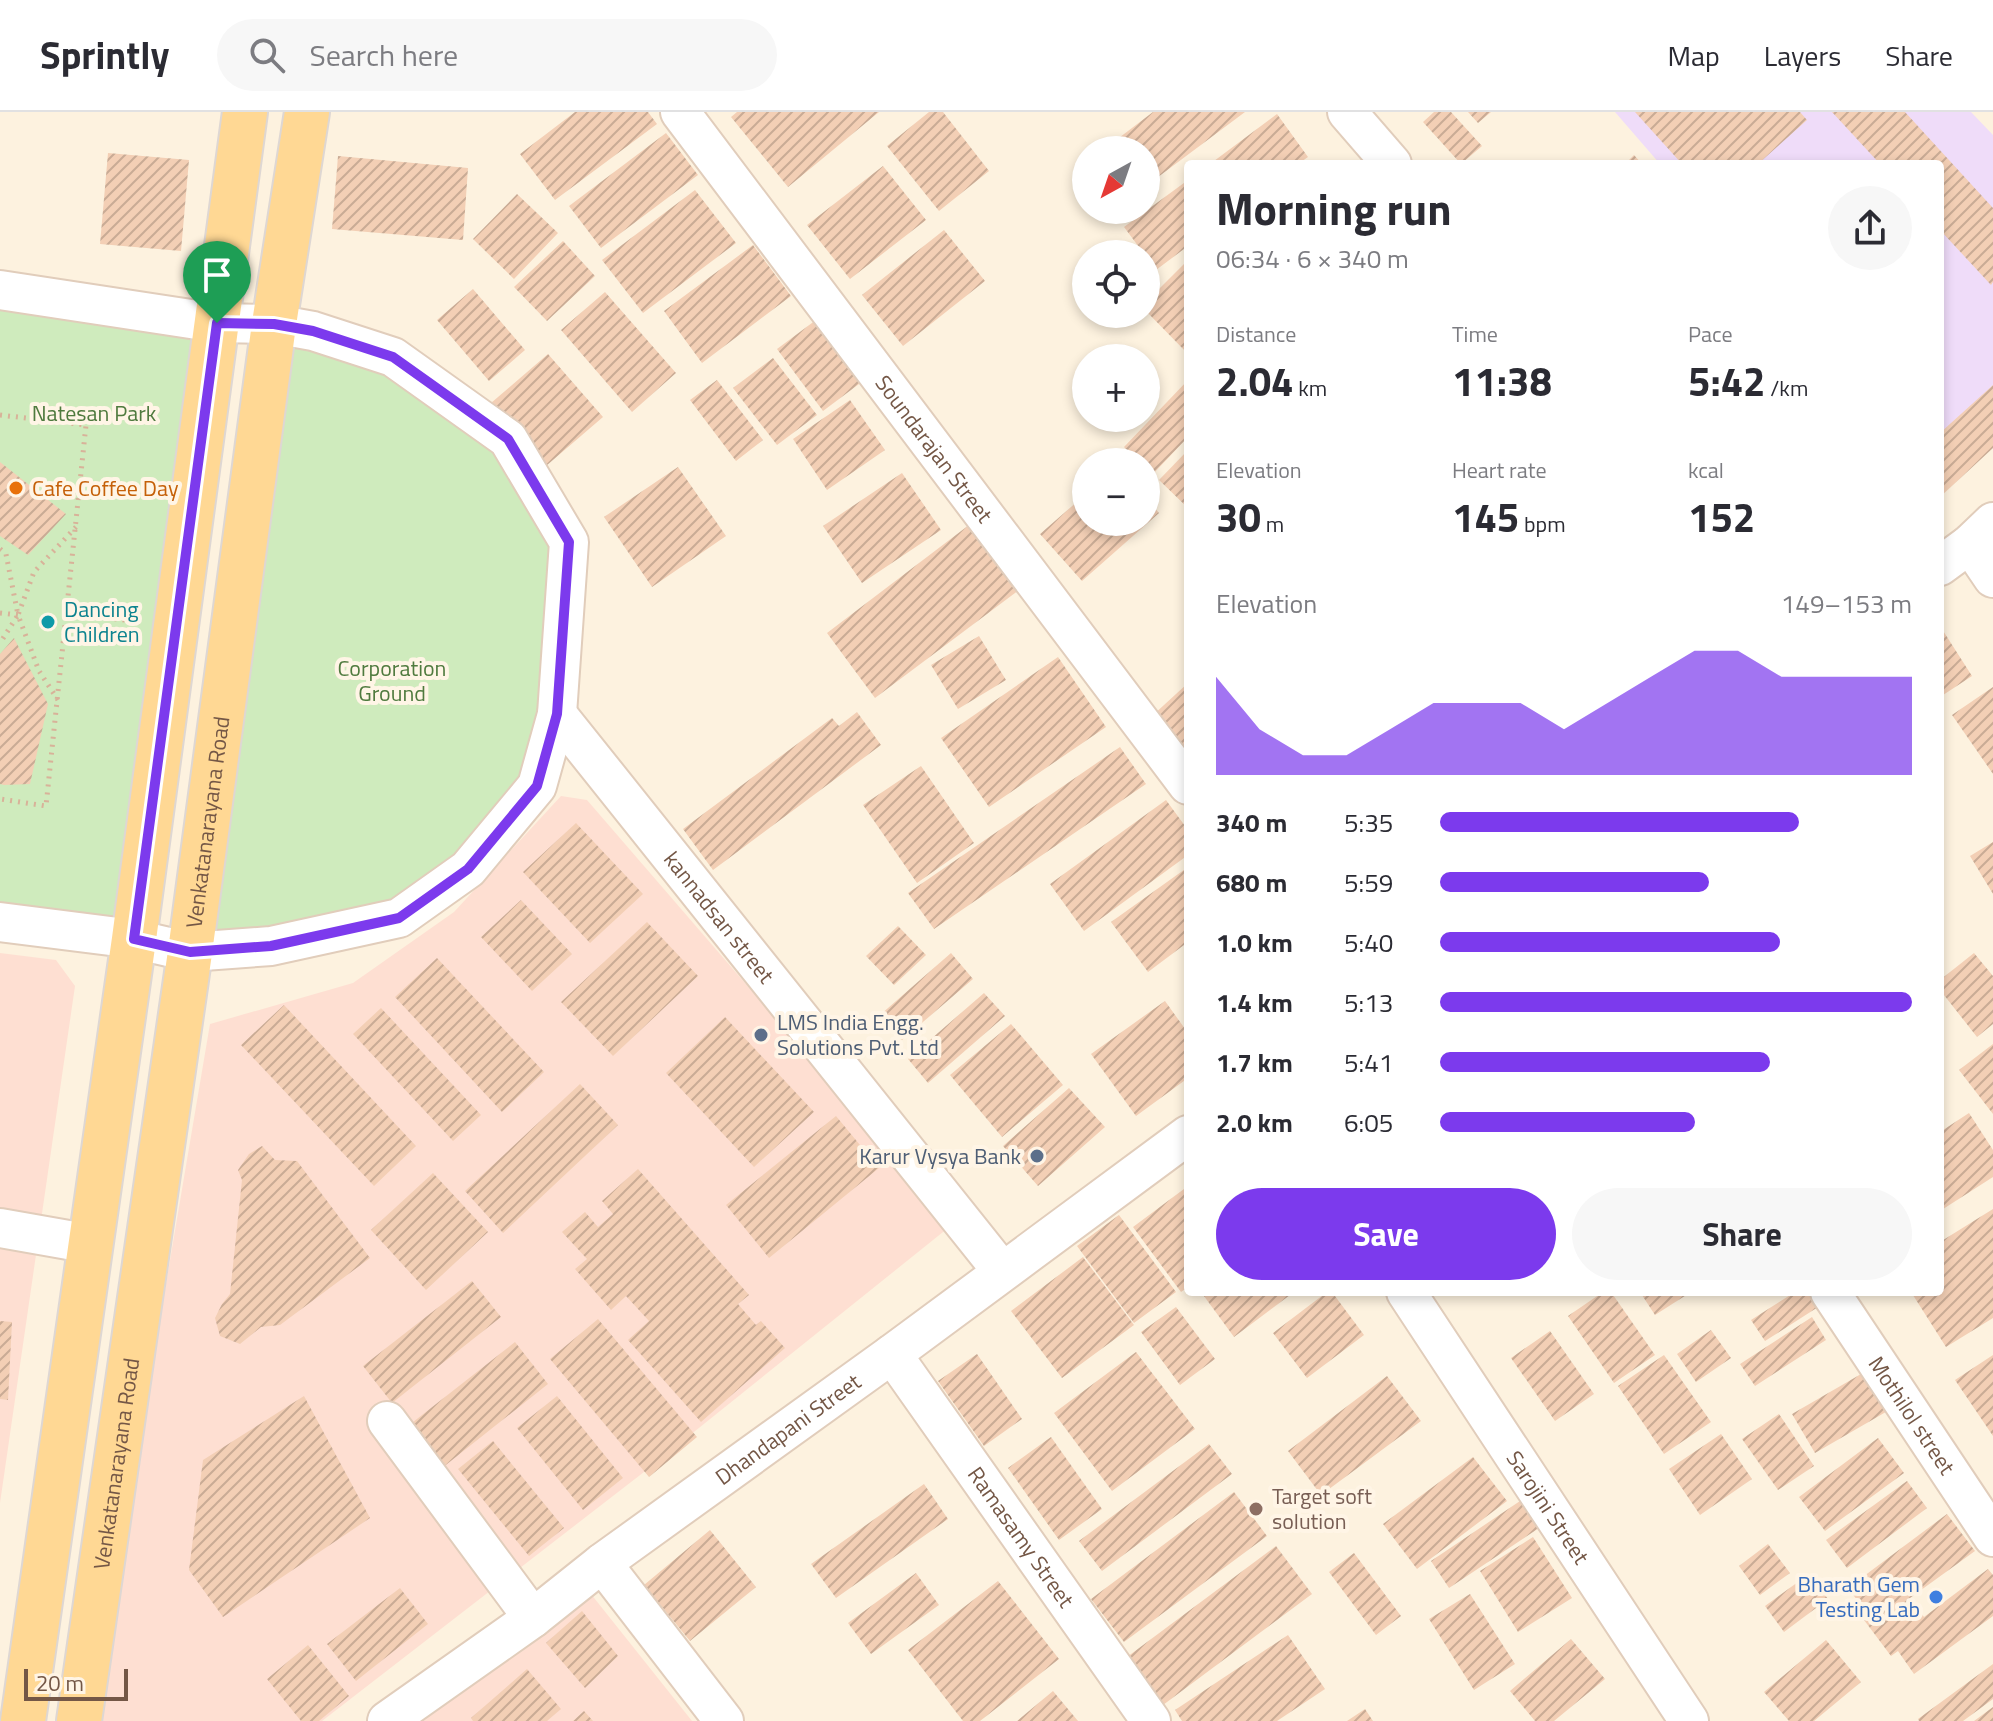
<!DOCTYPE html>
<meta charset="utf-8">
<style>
body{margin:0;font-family:"Titillium Web",sans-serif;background:#f7f7f7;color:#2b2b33;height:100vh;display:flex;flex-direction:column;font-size:30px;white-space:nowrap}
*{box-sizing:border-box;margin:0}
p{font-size:26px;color:#7c7c81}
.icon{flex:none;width:44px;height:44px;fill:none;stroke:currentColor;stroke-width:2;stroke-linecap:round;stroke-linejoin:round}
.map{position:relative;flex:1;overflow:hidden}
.sheet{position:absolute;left:1184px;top:48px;width:760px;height:1136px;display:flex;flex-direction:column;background:#fff;border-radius:8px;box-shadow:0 4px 12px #0003}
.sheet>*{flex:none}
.needle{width:52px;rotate:220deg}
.buttons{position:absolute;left:1072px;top:24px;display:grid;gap:16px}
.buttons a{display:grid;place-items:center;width:88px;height:88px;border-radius:50%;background:#fff;box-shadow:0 4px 12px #0003;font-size:40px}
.scale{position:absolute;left:24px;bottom:20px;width:104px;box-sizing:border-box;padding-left:8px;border:4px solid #745746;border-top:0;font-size:22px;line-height:28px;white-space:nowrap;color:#745746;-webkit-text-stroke:6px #fff5e6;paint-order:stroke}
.pin{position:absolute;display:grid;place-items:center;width:68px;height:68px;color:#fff;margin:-82px -34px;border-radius:50% 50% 50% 0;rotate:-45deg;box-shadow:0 0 8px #0007}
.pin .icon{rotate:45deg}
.round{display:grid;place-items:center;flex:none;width:84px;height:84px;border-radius:42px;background:#f7f7f7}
.headline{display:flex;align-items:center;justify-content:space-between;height:136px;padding:0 32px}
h1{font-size:44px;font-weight:700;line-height:60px}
.stats{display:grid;grid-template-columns:repeat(3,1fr);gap:12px;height:136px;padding:8px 32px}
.stats div{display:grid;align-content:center}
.stats b{font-size:40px;font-weight:700}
.stats small{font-size:22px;font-weight:400}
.stats p{font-size:22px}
.chart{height:224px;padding:16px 32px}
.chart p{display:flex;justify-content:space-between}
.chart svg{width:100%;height:144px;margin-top:8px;fill:#7c3aed;opacity:.7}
.cta{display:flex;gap:16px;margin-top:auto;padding:16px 32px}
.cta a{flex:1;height:92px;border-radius:48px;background:#7c3aed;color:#fff;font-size:32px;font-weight:700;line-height:92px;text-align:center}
.cta a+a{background:#f7f7f7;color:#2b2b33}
ul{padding:0 32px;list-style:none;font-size:26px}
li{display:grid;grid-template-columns:128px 96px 1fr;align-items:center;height:60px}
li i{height:20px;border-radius:10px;background:#7c3aed}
header{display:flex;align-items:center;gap:48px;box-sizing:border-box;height:112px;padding:0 40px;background:#fff;border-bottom:2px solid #e1e1e2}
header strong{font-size:38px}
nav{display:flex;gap:44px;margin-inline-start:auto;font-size:28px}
.search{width:560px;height:72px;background:#f7f7f7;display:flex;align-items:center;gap:20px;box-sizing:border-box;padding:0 28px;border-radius:44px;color:#7c7c81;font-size:30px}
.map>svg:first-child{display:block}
.commercial{fill:#fedfd2}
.education{fill:#efdcf9}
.green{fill:#cfebbd}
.building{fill:url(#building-hatch)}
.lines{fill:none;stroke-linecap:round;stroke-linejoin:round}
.minor-casing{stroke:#e1cdbb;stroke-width:42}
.major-casing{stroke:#ded7d3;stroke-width:48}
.path{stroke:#d8b299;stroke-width:5;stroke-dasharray:2 6;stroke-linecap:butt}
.minor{stroke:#fff;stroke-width:38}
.major{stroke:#ffd894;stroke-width:44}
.route-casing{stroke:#fff;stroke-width:16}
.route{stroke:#7c3aed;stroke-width:10}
.food-dot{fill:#e8710a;stroke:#fff5e6;stroke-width:3}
.culture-dot{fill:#0f9aa8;stroke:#fff5e6;stroke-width:3}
.service-dot{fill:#5c6f8a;stroke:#fff5e6;stroke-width:3}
.education-dot{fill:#8d6e63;stroke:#fff5e6;stroke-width:3}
.shop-dot{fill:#3f7fe0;stroke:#fff5e6;stroke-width:3}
.labels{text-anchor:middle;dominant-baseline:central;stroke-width:8;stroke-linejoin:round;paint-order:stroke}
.park-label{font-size:22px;fill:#4f7a3e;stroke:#fff5e6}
.street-label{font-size:22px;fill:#745746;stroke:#fff5e6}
.food-label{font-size:22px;fill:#c56008;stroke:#fff5e6;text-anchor:start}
.culture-label{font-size:22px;fill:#0d838f;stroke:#fff5e6;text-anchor:start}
.service-label{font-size:22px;fill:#4e5e75;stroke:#fff5e6;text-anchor:start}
.education-label{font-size:22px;fill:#785e54;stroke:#fff5e6;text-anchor:start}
.shop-label{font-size:22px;fill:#366cbe;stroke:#fff5e6;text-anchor:end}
</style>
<header>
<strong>Sprintly</strong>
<div class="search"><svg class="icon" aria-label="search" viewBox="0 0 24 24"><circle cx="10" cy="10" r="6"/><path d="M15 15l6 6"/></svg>Search here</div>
<nav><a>Map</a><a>Layers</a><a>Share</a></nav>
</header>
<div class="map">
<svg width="1993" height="1609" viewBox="0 0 1993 1609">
<defs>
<pattern id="building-hatch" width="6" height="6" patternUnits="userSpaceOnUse" patternTransform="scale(2)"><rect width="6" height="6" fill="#f3cfb5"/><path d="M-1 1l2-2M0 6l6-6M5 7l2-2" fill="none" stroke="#c9ab95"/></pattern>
</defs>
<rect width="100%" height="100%" fill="#fdf2df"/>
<!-- commercial -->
<path class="commercial" d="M561,684L587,688L953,1112L644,1360L322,1609H92L210,912L353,871L454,800Z
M0,841L56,848L75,874L0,1391Z
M583,1472L692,1609H410Z"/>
<!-- education -->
<path class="education" d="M1615,0H1971L1993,23V324L1940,370V52H1660Z"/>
<!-- green -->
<path class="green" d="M0,183L201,216L121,817L0,801Z
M317,232L394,257L504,336L562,434L532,669L466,748L400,795L199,827L272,234Z"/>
<!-- building -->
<path class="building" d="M575,0H648L657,12L555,88L520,42Z
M737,0H879L788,75L731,5Z
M929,0H943L989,59L939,99L887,34Z
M1153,0H1245L1146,74V38H1103Z
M1434,0H1451L1482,34L1461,52L1423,10Z
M1468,0H1491L1478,11Z
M1635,0H1800L1807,8L1758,52H1682Z
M1832,0H1905L1993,96V170L1991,173L1940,118V52H1880Z
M1277,2L1308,45L1298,52H1210Z
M666,21L698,63L601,136L569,94Z
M108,41L189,48L181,139L100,132Z
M1634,43L1642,52H1625Z
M338,44L468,56L463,128L332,117Z
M1086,50V76L1073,60Z
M883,54L926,108L850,167L807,113Z
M1188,68V134L1156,158L1124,115Z
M695,78L736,131L643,201L602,148Z
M517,82L558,121L514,167L473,127Z
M944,118L985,169L903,234L862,183Z
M563,129L595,164L547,209L514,175Z
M753,133L791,184L702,251L664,199Z
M1188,148V242L1146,199V190Z
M473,177L525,238L489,269L437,208Z
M605,180L676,261L632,300L561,218Z
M820,205L867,266L823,299L777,237Z
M548,242L603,305L539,360L484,297Z
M773,246L817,303L777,333L733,276Z
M717,268L763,328L736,349L690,288Z
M1188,268V325L1152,363L1146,357V350H1139L1124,335Z
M1993,273V336L1940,385V321Z
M850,288L885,338L827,378L793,327Z
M1188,338V396L1159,368Z
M0,350L66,402L28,443L0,424Z
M678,355L726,424L652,475L604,405Z
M902,361L941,418L862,471L823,414Z
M1086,382V410H1146V386L1159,401L1082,469L1040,422Z
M969,413L1019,478L875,586L827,521Z
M1940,514L1972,564L1940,585Z
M979,524L1006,568L958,597L931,553Z
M14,526L48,592L30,672L4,673L0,672V542Z
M1058,545L1106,615L989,695L941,626Z
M1188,571V636L1184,640L1152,604Z
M1993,575V662L1952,603Z
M857,600L881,633L713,758L683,717L832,606L839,614Z
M1120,635L1146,672L934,817L908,781Z
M921,654L974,731L917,771L863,693Z
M1166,688L1188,718V743L1084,819L1050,772Z
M576,711L643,782L590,831L523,760Z
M1993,730V782L1970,744Z
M1188,755V830L1148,860L1111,810Z
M521,788L572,842L532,879L481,825Z
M647,810L698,864L613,944L561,890Z
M898,814L926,843L894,873L866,844Z
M951,841L973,867L902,928L880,903Z
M1974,841L1993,864V912L1977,925L1940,878V868Z
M437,846L544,960L502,1000L395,885Z
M984,881L1005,904L928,971L908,947Z
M1165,889L1188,921V966L1136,1004L1091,942Z
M284,893L416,1034L374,1074L241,933Z
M381,896L481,1003L453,1029L353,922Z
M725,905L814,1000L754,1055L666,961Z
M1011,912L1063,973L1002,1025L950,963Z
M1993,932V1002L1959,958Z
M580,972L618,1013L503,1121L465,1079Z
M1069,976L1105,1015L1038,1074L1003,1034Z
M1969,1001L1993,1038V1065L1940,1099V1020Z
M836,1004L879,1056L769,1146L726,1093Z
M262,1034L275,1048L297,1049L370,1146L280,1213L261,1215L240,1232L220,1224L215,1206L222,1192L230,1182L242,1068L238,1058L249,1042Z
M638,1057L749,1183L738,1192L756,1213L761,1209L785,1236L701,1310L628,1228L649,1209L626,1184L611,1198L575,1157L587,1147L562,1120L585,1100L598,1115L613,1102L602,1089Z
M433,1061L488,1120L426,1178L371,1118Z
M1188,1074V1175L1181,1180L1133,1115Z
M1993,1097V1206L1946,1235L1911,1180H1940V1130Z
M1119,1103L1176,1180L1134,1211L1077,1134Z
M1083,1145L1134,1213L1062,1266L1011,1199Z
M472,1169L501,1205L392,1291L363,1254Z
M1201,1180H1294L1234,1225Z
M1327,1180H1332L1364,1223L1307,1266L1273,1221Z
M1603,1180H1611L1655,1243L1614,1271L1568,1204Z
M1640,1180H1691L1655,1203Z
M1795,1180H1823L1829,1188L1765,1229L1751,1208Z
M1176,1195L1215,1247L1180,1273L1141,1220Z
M1812,1205L1826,1228L1755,1274L1740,1252Z
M598,1207L697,1325L649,1365L550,1247Z
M0,1209L12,1210L8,1288L0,1287Z
M1711,1218L1731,1246L1696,1270L1677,1242Z
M1550,1219L1594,1282L1555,1309L1511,1246Z
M515,1230L548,1272L442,1356L408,1314Z
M1136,1240L1195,1317L1112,1379L1054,1301Z
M977,1242L1022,1307L984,1334L938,1269Z
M1664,1243L1711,1310L1664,1342L1618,1274Z
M1993,1243V1324L1955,1268Z
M1868,1258L1891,1297L1815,1341L1792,1302Z
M1387,1264L1421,1309L1321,1383L1288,1339Z
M304,1284L370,1406L223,1505L189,1458L203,1348Z
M557,1284L623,1366L583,1398L517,1316Z
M1779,1302L1814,1354L1778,1378L1742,1327Z
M1721,1322L1752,1367L1700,1403L1669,1357Z
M1051,1325L1102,1397L1059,1428L1008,1356Z
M1878,1326L1904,1361L1825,1419L1799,1385Z
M493,1329L564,1416L529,1444L458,1357Z
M1209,1332L1232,1362L1102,1459L1079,1429Z
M1473,1345L1507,1389L1417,1457L1383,1412Z
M1907,1369L1927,1396L1847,1456L1826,1428Z
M924,1372L948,1407L836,1486L811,1452Z
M1234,1380L1267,1424L1124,1530L1091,1487Z
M1523,1387L1542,1414L1449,1476L1431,1449Z
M1947,1402L1975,1439L1910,1486L1924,1505L1988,1457L1993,1463V1504L1914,1562L1898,1539L1891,1544L1861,1504L1866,1500L1848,1476Z
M710,1418L756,1475L690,1529L644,1473Z
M1533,1425L1572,1486L1518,1520L1480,1459Z
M1768,1432L1790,1461L1760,1483L1739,1454Z
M1276,1434L1312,1482L1163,1593L1127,1545Z
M1354,1441L1401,1504L1376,1523L1329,1460Z
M916,1461L939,1493L871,1542L848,1511Z
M1809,1462L1828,1487L1784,1520L1765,1494Z
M998,1469L1059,1547L980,1609H963L908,1538Z
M400,1476L428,1512L356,1569L327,1532Z
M1470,1482L1515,1552L1474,1578L1429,1507Z
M582,1499L618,1544L585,1576L546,1531Z
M1288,1523L1325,1577L1277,1609H1182L1175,1598Z
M1571,1527L1605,1567L1554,1609H1535L1510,1579Z
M1826,1528L1861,1570L1814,1609H1789L1764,1580Z
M308,1533L349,1584L319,1609H301L267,1567Z
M1993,1552V1587L1963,1609H1919L1918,1607Z
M527,1557L561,1597L547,1609H473L471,1606Z
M1053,1579L1078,1609H1017Z
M1993,1595V1609H1974Z
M1365,1597L1373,1609H1347Z
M584,1599L593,1609H573Z"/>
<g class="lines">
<!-- minor casing -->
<g class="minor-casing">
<g id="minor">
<path id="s1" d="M680,0L1188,673"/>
<path d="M1347,0L1392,52"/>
<path d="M0,178L217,211L274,212L313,219L393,245L508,327L569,430L557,602L537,674L468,757L399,806L271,834L190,840L134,827L0,810"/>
<path d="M1970,432L1993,466"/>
<path d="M1940,454L1970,432L1993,410"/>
<path id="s2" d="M557,602L1002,1159"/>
<path d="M0,1116L91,1132"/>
<path id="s3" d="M1406,1180L1689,1609"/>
<path id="s4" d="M1830,1180L1993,1425"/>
<path id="s5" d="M892,1242L1151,1609"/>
<path d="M387,1309L533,1506"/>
<path d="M602,1451L724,1609"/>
<path id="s6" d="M387,1609L533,1506L602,1451L892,1242L1188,1023"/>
</g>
</g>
<!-- major casing -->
<g class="major-casing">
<g id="major">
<path d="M23,1609L134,827L245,0"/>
<path id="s7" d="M79,1609L190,840L274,212L307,0"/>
</g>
</g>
<!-- path -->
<path class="path" d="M0,303L86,313L46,694L0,687
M0,437L6,442L18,503L0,531
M0,501L18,503
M67,501L140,510
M58,588L39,559L18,503L34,460L76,415"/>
<!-- minor -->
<use href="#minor" class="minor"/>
<!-- major -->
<use href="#major" class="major"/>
</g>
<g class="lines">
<!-- route casing -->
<g class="route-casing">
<path id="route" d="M217,211L274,212L313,219L393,245L508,327L569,430L557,602L537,674L468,757L399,806L271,834L190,840L134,827Z"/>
</g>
<!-- route -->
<use href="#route" class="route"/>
</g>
<!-- markers -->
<circle class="food-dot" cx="16" cy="376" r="8"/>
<circle class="culture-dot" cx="48" cy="510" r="8"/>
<g class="service-dot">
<circle cx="761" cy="923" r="8"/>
<circle cx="1037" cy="1044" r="8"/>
</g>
<circle class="education-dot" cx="1256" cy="1397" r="8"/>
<circle class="shop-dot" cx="1936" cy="1485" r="8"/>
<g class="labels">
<!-- park labels -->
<g class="park-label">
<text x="94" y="301">Natesan Park</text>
<text x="392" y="556">Corporation<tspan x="392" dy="25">Ground</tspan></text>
</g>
<!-- street labels -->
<g class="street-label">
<text stroke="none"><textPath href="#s1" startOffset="422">Soundarajan Street</textPath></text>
<text stroke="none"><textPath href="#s7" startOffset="908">Venkatanarayana Road</textPath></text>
<text stroke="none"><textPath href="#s2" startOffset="260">kannadsan street</textPath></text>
<text stroke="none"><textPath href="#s4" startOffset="148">Mothilol street</textPath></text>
<text stroke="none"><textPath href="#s6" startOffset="496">Dhandapani Street</textPath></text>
<text stroke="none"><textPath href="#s7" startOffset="260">Venkatanarayana Road</textPath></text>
<text stroke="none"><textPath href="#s3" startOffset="258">Sarojini Street</textPath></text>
<text stroke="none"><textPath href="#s5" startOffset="224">Ramasamy Street</textPath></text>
</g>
<!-- food labels -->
<g class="food-label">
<text x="32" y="376">Cafe Coffee Day</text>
</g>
<!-- culture labels -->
<g class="culture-label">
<text x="64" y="497">Dancing<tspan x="64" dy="25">Children</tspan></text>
</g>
<!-- service labels -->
<g class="service-label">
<text x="777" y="910">LMS India Engg.<tspan x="777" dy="25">Solutions Pvt. Ltd</tspan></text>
<text x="1021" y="1044" text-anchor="end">Karur Vysya Bank</text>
</g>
<!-- education labels -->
<g class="education-label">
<text x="1272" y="1384">Target soft<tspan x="1272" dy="25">solution</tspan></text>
</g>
<!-- shop labels -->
<g class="shop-label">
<text x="1920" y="1472">Bharath Gem<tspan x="1920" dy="25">Testing Lab</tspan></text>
</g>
</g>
</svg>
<div class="buttons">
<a><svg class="needle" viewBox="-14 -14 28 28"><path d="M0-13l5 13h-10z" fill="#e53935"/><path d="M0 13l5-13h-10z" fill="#7c7c81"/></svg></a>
<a><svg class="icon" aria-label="locate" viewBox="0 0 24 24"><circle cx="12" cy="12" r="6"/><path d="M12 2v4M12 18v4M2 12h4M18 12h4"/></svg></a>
<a>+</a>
<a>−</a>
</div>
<div class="scale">20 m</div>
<div class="pin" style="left:217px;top:211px;background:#1e9e55"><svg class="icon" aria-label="arrive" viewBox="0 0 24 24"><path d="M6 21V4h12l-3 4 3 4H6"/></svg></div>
<section class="sheet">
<div class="headline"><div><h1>Morning run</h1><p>06:34 · 6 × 340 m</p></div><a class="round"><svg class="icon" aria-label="share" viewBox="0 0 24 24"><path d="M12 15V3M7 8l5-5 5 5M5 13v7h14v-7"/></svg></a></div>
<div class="stats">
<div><p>Distance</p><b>2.04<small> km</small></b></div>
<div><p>Time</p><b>11:38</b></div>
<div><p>Pace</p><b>5:42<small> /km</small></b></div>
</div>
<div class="stats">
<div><p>Elevation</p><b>30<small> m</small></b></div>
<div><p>Heart rate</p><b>145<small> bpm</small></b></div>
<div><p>kcal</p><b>152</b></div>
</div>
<div class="chart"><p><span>Elevation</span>149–153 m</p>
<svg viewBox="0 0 160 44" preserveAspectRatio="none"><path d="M0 44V14L10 30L20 38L30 38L40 30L50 22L60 22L70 22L80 30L90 22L100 14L110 6L120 6L130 14L140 14L150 14L160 14V44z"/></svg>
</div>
<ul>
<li><b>340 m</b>5:35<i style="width:76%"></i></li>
<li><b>680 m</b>5:59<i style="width:57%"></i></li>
<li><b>1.0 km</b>5:40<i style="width:72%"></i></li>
<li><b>1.4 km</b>5:13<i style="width:100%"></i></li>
<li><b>1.7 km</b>5:41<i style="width:70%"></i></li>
<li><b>2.0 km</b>6:05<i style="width:54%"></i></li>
</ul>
<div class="cta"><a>Save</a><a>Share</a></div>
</section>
</div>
